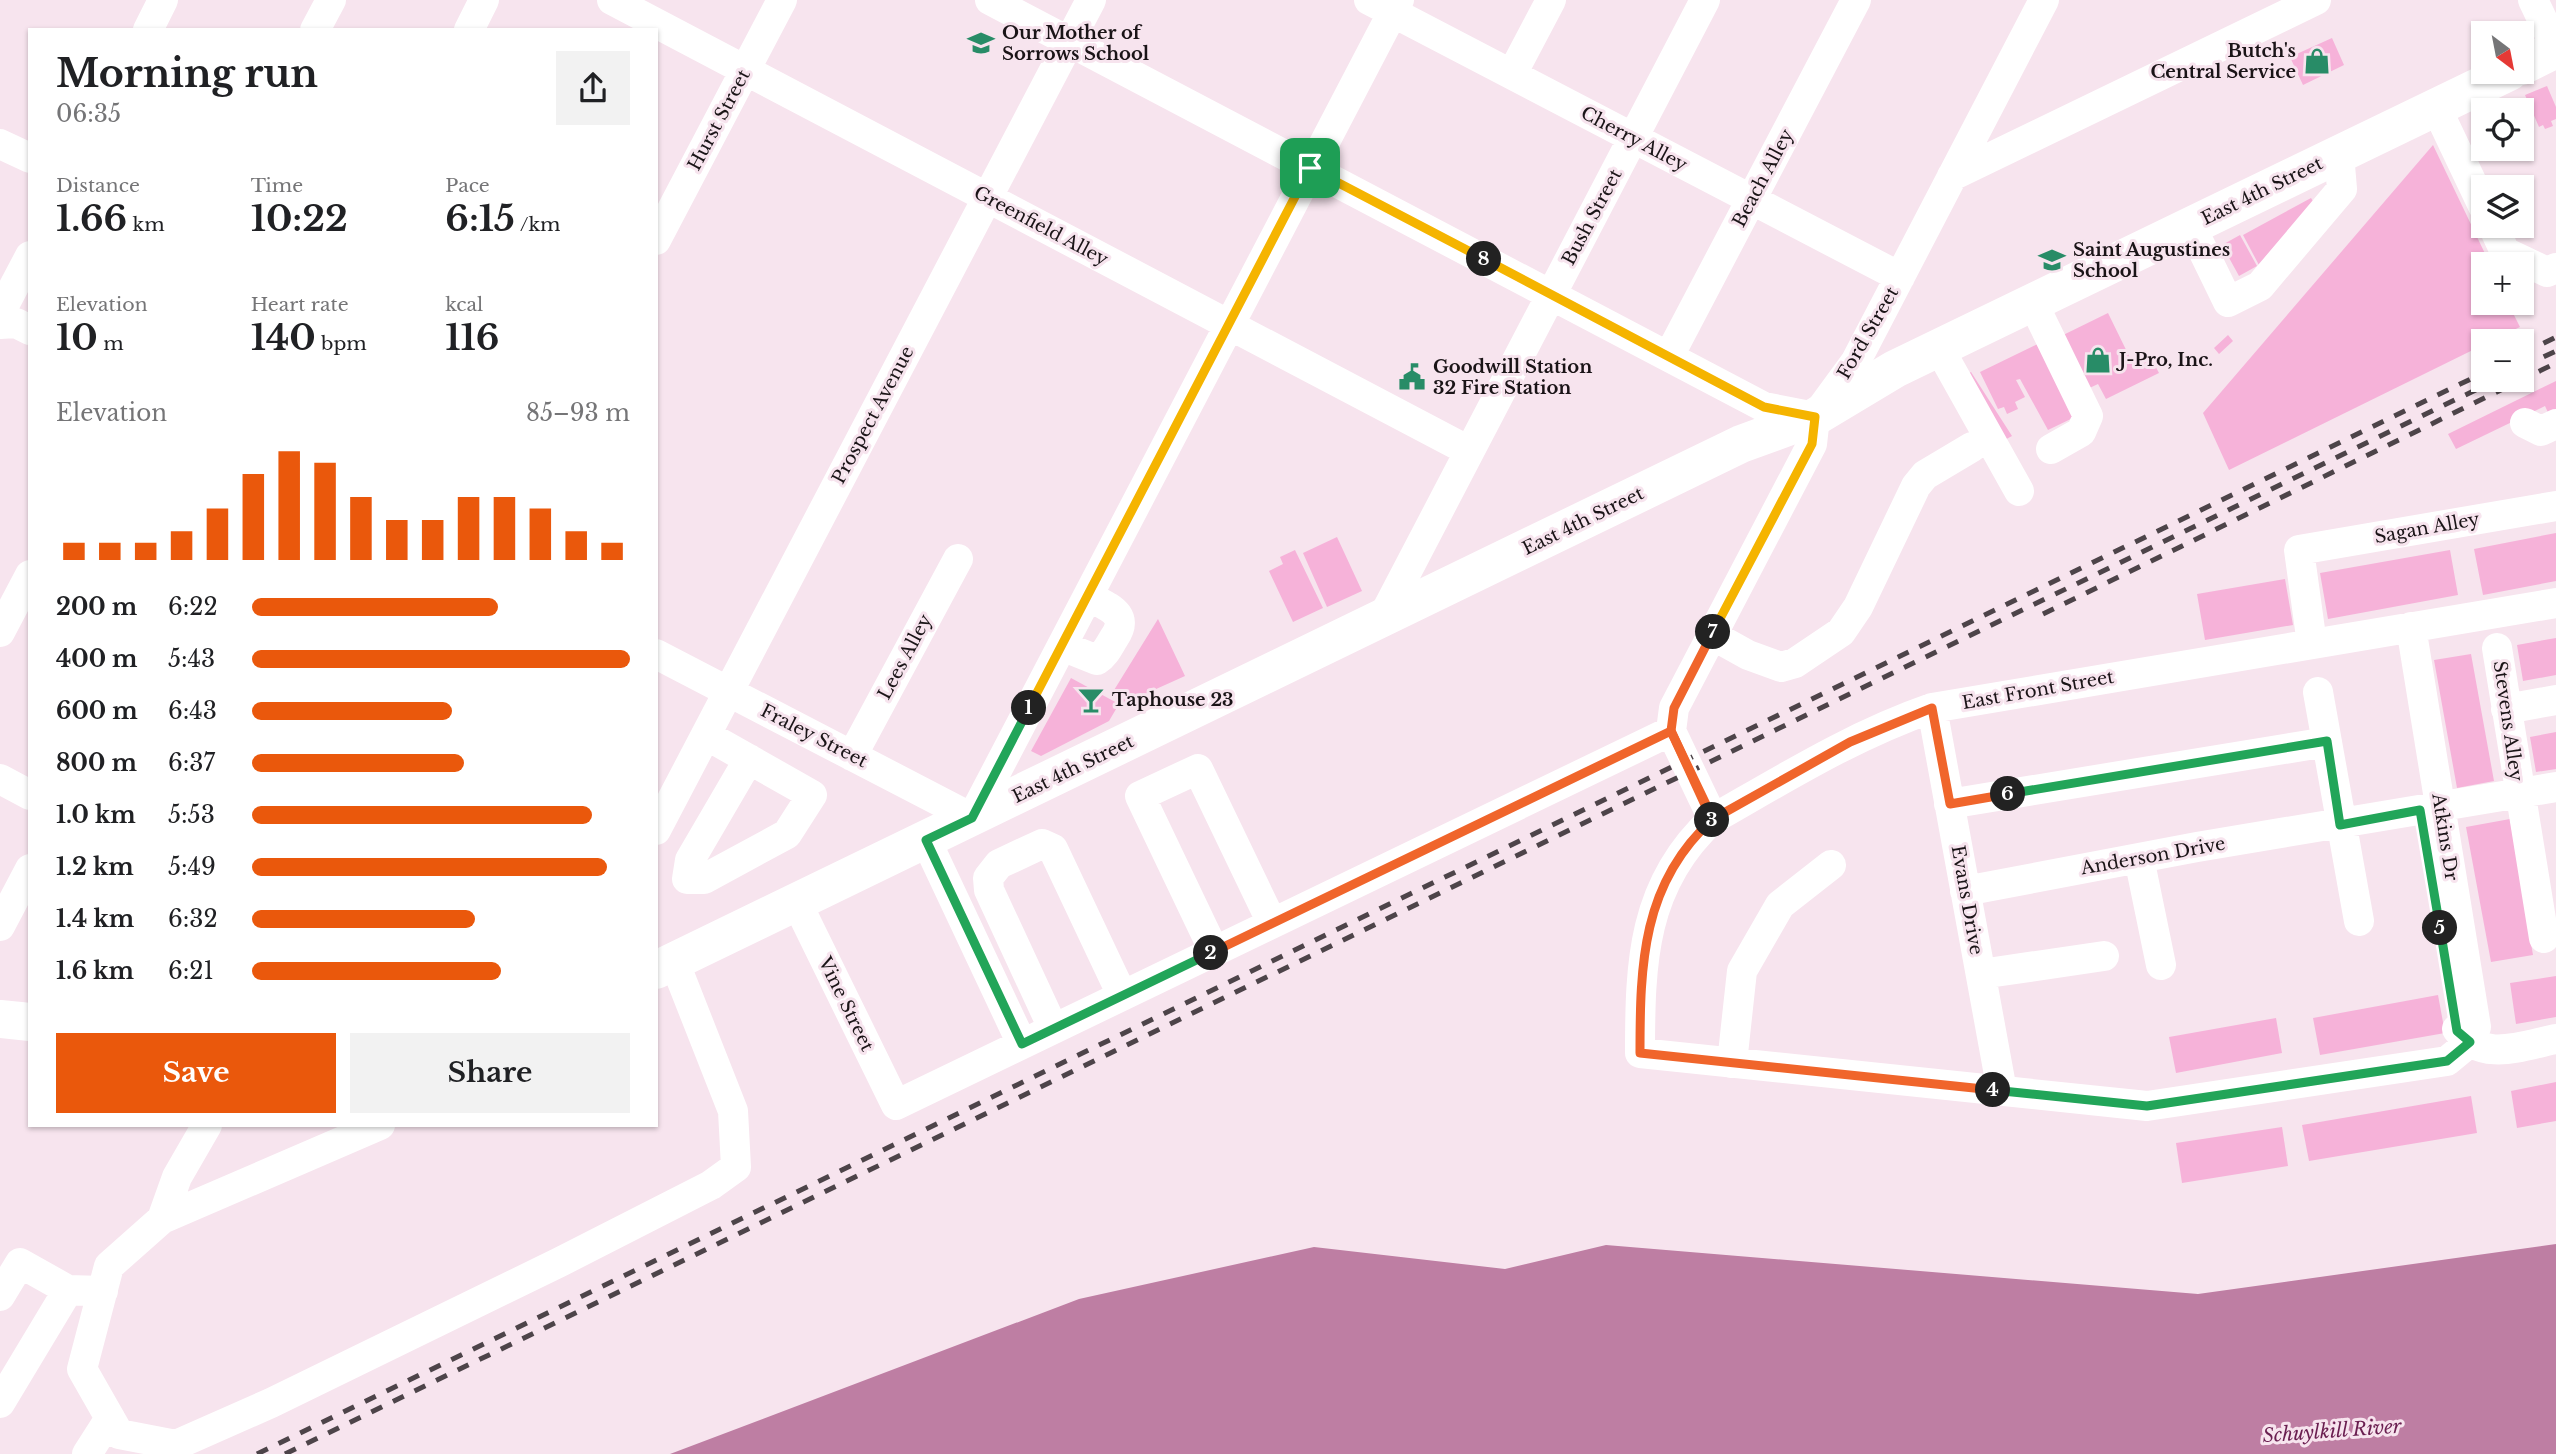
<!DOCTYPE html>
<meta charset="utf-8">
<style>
body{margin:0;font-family:"Libre Baskerville",serif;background:#f2f2f2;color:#202124;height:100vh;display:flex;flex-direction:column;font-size:26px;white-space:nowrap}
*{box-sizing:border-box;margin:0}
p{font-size:23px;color:#757577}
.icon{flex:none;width:38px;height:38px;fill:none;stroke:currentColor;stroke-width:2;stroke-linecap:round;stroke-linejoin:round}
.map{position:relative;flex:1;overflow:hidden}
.sheet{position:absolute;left:28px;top:28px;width:630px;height:1099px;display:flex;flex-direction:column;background:#fff;border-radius:0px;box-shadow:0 2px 5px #0004}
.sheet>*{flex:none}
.needle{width:46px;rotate:148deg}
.buttons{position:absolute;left:2471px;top:21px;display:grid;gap:14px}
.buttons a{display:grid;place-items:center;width:63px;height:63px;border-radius:0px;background:#fff;box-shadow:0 2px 5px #0004;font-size:35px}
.pin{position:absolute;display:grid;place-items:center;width:60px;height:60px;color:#fff;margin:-30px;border-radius:14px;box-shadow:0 4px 10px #0006}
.km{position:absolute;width:35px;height:35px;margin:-18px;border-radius:50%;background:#222;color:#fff;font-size:19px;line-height:35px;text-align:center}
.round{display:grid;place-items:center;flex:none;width:74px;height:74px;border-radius:0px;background:#f2f2f2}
.overview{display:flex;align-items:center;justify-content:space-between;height:119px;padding:0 28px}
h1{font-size:38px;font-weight:800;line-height:52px}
.figures{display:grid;grid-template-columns:repeat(3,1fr);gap:10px;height:119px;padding:7px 28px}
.figures div{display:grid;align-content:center}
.figures b{font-size:35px;font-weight:800}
.figures small{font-size:19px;font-weight:400}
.figures p{font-size:19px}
.chart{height:196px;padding:14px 28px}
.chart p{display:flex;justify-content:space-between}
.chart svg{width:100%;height:126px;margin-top:7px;stroke:#ea580c;stroke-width:6}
.action{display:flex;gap:14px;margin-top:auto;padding:14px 28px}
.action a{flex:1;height:80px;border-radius:0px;background:#ea580c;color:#fff;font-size:28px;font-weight:800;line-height:80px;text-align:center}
.action a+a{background:#f2f2f2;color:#202124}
ul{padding:0 28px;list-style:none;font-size:23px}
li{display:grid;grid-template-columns:112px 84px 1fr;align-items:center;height:52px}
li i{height:18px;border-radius:9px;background:#ea580c}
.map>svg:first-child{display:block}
.water{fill:#be7ea3}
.building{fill:#f6b2d9}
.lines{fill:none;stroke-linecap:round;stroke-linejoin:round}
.minor{stroke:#fff;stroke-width:30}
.major{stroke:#fff;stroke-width:38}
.rail{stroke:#4d4449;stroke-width:5;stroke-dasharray:12 12;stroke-linecap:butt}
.split-1-casing{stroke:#fff;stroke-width:14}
.split-2-casing{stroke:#fff;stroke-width:14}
.split-3-casing{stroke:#fff;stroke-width:14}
.split-4-casing{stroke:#fff;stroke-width:14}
.split-5-casing{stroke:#fff;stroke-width:14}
.split-6-casing{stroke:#fff;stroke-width:14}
.split-7-casing{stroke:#fff;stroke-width:14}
.split-8-casing{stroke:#fff;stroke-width:14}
.split-9-casing{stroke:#fff;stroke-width:14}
.split-1{stroke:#f5b400;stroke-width:9}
.split-2{stroke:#22a559;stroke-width:9}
.split-3{stroke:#f0652b;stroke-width:9}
.split-4{stroke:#f0652b;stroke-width:9}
.split-5{stroke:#22a559;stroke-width:9}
.split-6{stroke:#22a559;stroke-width:9}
.split-7{stroke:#f0652b;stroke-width:9}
.split-8{stroke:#f5b400;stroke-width:9}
.split-9{stroke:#f5b400;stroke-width:9}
.labels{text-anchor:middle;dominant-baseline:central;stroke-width:6;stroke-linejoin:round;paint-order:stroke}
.poi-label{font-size:18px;font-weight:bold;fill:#1a1417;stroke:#f7e4ee;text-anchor:start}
.street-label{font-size:18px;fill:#1a1417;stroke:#f7e4ee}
.water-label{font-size:19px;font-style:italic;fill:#6a1e50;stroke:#f7e4ee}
</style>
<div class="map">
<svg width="2556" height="1454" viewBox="0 0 2556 1454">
<rect width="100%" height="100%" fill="#f7e4ee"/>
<!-- water -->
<path class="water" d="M2556,1244V1454H670L1079,1299L1314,1247L1505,1269L1606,1245L2198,1294Z"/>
<!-- building -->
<path class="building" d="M2332,38L2344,65L2303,85L2290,57Z
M2547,86L2556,107V119L2551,121L2553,126L2545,129L2543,125L2539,127L2525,95Z
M2433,145L2490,264H2483V303H2508L2520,327L2490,341H2483V345L2229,470L2203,413Z
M2311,198L2316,206L2260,267L2243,235Z
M2240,235L2257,266L2239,276L2222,245Z
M2108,313L2133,364L2150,356L2159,373L2106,399L2098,384L2081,392L2055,339Z
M2228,335L2233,341L2219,354L2214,348Z
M2044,341L2079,415L2048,430L2020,379L2016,380L2025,397L2015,402L2018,409L2007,414L2004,407L1998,409L1980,372Z
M1971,372L2012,436L2001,442L1961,378Z
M2556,381V419L2552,421L2545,406L2456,449L2448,434Z
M2556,533V581L2483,595L2474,549Z
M1337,537L1362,591L1327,607L1303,553Z
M1295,550L1323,608L1293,622L1269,571L1283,564L1280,557Z
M2450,550L2458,595L2328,619L2320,573Z
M2285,579L2293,625L2205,640L2197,594Z
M1158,619L1185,676L1125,703L1111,695Z
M2556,638V675L2523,681L2517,645Z
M2471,654L2494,781L2457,788L2434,660Z
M1071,678L1119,704L1109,721L1041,756L1031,751Z
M2556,732V769L2536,772L2530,737Z
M2510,819L2533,955L2491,962L2466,827Z
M2556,976V1017L2516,1024L2510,983Z
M2438,995L2445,1033L2320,1055L2313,1018Z
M2276,1018L2282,1053L2176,1073L2169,1037Z
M2556,1082V1121L2517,1128L2511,1091Z
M2471,1096L2477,1133L2309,1161L2302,1125Z
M2282,1127L2288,1166L2182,1183L2176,1143Z"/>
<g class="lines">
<!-- minor -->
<path class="minor" d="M612,0L1469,451
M990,0L1764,407L1815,417
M1369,0L1900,277
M2533,0L2556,48
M148,30L163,0
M315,30L331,0
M469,30L484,0
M1512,74L1551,0
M2436,107L2483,206
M0,144L30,158
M1952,176L2316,0
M2191,226L2228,302L2260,286L2342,189L2339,154
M2493,226L2505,252L2547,272L2556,268
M656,240L782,0
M2033,303L2088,416L2081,432L2051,449
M0,313L30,256
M0,324L16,323L30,330
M1939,348L2019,491
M1669,356L1856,0
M2525,423L2541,431L2556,424
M1382,619L1705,0
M2411,627L2476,1027L2470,1042L2447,1061L2147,1106L1640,1053C1640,963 1642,884 1713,819C1785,778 1854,735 1932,708L2556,603
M0,632L30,575
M1712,635L1748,655L1781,667L1795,663L1841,632L1858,607L1916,486L1925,475L1972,447
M2312,644L2299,550L2556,506
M1062,646L1097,660C1105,655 1109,646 1114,638C1131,613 1107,607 1088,596
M2497,648L2544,938
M656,654L972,818L1399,0
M2318,692L2359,921
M1932,708L2002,1091
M2506,709L2556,700
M706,735L812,795L787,834L704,879H687L690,860L749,759
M852,756L958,559
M0,779L30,795
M1949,804L2327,742
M1713,819L1671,731L1674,708L1812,444L1815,417L1856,361L2044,0
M656,830L1091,0
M926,840L1022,1044
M2139,858L2161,965
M1965,891L2197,847L2556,787
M797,903L896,1105L1671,731
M0,926L30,869
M1214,951L1140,796L1198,769L1272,923
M1981,974L2104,956
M1053,1028L989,890L988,878L999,864L1042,844L1053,849L1122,995
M2457,1029C2482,1063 2521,1046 2556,1039
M1732,1063L1742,971L1780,905L1831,865
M207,1125L177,1177L162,1219L380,1125
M162,1219L109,1266L82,1369L119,1434L176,1445L271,1403L560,1262L711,1185L736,1167L733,1111L674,961
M0,1296L20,1263L68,1290
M0,1403L68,1290L103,1291
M87,1454L110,1418"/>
<!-- major -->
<path class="major" d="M2522,66L2556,49
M656,970L1741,444L1815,417L1895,369L2509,72
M0,1019L30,1022"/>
<!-- rail -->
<path class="rail" d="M2522,354L2556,337
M2522,367L2556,351
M2043,614L2556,363
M257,1454L2483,373
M285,1454L2496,380"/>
</g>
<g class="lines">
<!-- split-1 casing -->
<g class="split-1-casing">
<path id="split-1" d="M1029,708L1310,168"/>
</g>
<!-- split-2 casing -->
<g class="split-2-casing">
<path id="split-2" d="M1029,708L972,818L926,840L1022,1044L1211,953"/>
</g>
<!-- split-3 casing -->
<g class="split-3-casing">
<path id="split-3" d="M1211,953L1671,731L1712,820"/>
</g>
<!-- split-4 casing -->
<g class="split-4-casing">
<path id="split-4" d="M1712,820C1642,883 1640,965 1640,1053L1993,1090"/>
</g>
<!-- split-5 casing -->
<g class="split-5-casing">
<path id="split-5" d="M1993,1090L2147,1106L2447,1061L2470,1042L2457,1031L2440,928"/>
</g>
<!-- split-6 casing -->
<g class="split-6-casing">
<path id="split-6" d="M2008,794L2327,741L2340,825L2420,810L2440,928"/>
</g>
<!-- split-7 casing -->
<g class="split-7-casing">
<path id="split-7" d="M1713,632L1674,708L1671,731L1713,819L1850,742L1932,708L1950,804L2008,794"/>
</g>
<!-- split-8 casing -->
<g class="split-8-casing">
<path id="split-8" d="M1484,259L1764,407L1815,417L1812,444L1713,632"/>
</g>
<!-- split-9 casing -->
<g class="split-9-casing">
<path id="split-9" d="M1310,168L1484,259"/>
</g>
<!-- split-1 -->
<use href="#split-1" class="split-1"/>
<!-- split-2 -->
<use href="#split-2" class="split-2"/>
<!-- split-3 -->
<use href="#split-3" class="split-3"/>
<!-- split-4 -->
<use href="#split-4" class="split-4"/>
<!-- split-5 -->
<use href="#split-5" class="split-5"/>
<!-- split-6 -->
<use href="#split-6" class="split-6"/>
<!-- split-7 -->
<use href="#split-7" class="split-7"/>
<!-- split-8 -->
<use href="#split-8" class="split-8"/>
<!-- split-9 -->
<use href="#split-9" class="split-9"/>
</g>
<!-- icons -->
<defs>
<g id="school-bare" transform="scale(2.1)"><path d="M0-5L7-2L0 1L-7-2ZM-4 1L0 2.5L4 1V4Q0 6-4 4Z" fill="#288c67" stroke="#f7e4ee" stroke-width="2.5" paint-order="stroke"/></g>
<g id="shop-bare" transform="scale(2.1)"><path d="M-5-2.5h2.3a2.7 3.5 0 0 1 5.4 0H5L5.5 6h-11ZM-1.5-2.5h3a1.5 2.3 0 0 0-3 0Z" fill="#288c67" stroke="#f7e4ee" stroke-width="2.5" paint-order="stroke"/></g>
<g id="civic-bare" transform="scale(2.1)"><path d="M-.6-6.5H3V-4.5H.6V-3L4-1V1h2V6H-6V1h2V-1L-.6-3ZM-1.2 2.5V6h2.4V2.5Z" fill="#288c67" stroke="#f7e4ee" stroke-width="2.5" paint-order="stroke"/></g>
<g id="bar-bare" transform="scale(2.1)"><path d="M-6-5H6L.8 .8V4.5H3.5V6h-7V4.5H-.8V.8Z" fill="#288c67" stroke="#f7e4ee" stroke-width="2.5" paint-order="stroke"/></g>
</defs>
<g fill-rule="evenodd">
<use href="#school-bare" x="981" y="43"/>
<use href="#shop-bare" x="2317" y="61"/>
<use href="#school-bare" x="2052" y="260"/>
<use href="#shop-bare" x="2098" y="360"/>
<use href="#civic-bare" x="1412" y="377"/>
<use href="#bar-bare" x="1091" y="700"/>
</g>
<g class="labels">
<!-- poi labels -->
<g class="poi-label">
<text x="1002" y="33">Our Mother of<tspan x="1002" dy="21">Sorrows School</tspan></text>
<text x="2296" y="51" text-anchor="end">Butch's<tspan x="2296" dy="21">Central Service</tspan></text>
<text x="2073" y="250">Saint Augustines<tspan x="2073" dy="21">School</tspan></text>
<text x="2119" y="360">J-Pro, Inc.</text>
<text x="1433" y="367">Goodwill Station<tspan x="1433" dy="21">32 Fire Station</tspan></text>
<text x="1112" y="700">Taphouse 23</text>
</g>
<!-- street labels -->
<g class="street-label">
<text transform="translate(719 120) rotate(-62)">Hurst Street</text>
<text transform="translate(1634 139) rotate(28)">Cherry Alley</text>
<text transform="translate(1763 178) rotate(-62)">Beach Alley</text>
<text transform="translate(2262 191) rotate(-26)">East 4th Street</text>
<text transform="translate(1592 217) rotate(-62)">Bush Street</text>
<text transform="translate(1041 226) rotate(28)">Greenfield Alley</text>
<text transform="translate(1868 333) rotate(-60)">Ford Street</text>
<text transform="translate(873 415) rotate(-62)">Prospect Avenue</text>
<text transform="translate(1583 521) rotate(-26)">East 4th Street</text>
<text transform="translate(2427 528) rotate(-10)">Sagan Alley</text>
<text transform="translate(905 657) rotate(-62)">Lees Alley</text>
<text transform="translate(2038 690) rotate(-10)">East Front Street</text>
<text transform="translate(2508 721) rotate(82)">Stevens Alley</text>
<text transform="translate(814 736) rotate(27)">Fraley Street</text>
<text transform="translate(1073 769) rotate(-26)">East 4th Street</text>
<text transform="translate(2445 837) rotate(81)">Atkins Dr</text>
<text transform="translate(2153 856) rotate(-10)">Anderson Drive</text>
<text transform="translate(1967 900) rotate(80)">Evans Drive</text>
<text transform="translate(846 1004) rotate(64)">Vine Street</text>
</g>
<!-- water labels -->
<g class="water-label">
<text transform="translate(2332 1431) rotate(-4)">Schuylkill River</text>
</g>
</g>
</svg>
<div class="buttons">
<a><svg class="needle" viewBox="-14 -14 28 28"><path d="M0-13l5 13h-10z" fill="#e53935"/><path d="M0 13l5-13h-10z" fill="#757577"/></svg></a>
<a><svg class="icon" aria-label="locate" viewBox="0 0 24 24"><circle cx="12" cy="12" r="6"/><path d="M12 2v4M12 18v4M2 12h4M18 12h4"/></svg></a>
<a><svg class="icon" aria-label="layers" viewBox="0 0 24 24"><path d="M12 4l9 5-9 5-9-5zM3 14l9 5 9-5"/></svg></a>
<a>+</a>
<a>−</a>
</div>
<div class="pin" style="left:1310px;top:168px;background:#1e9e55"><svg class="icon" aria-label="arrive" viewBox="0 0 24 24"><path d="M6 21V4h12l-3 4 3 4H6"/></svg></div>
<b class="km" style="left:1029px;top:708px">1</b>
<b class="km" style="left:1211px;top:953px">2</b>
<b class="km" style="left:1712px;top:820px">3</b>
<b class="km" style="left:1993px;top:1090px">4</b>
<b class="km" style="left:2440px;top:928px">5</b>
<b class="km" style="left:2008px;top:794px">6</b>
<b class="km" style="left:1713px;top:632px">7</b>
<b class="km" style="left:1484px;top:259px">8</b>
<section class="sheet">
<div class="overview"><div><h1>Morning run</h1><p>06:35</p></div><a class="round"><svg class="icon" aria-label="share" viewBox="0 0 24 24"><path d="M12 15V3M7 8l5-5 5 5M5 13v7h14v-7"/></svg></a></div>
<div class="figures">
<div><p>Distance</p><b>1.66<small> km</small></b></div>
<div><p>Time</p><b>10:22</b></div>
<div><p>Pace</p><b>6:15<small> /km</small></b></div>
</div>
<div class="figures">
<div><p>Elevation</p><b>10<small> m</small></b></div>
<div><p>Heart rate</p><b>140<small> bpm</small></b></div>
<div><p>kcal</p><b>116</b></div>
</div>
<div class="chart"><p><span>Elevation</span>85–93 m</p>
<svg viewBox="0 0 160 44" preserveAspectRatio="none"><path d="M5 44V38M15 44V38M25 44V38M35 44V34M45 44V26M55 44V14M65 44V6M75 44V10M85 44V22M95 44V30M105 44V30M115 44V22M125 44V22M135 44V26M145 44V34M155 44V38"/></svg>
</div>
<ul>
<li><b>200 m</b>6:22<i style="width:65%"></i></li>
<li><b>400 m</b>5:43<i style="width:100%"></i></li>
<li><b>600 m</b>6:43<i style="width:53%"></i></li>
<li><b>800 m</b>6:37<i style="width:56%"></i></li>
<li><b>1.0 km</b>5:53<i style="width:90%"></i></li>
<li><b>1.2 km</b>5:49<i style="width:94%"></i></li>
<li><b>1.4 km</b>6:32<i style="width:59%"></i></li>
<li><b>1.6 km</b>6:21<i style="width:66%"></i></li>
</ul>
<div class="action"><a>Save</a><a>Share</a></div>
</section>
</div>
